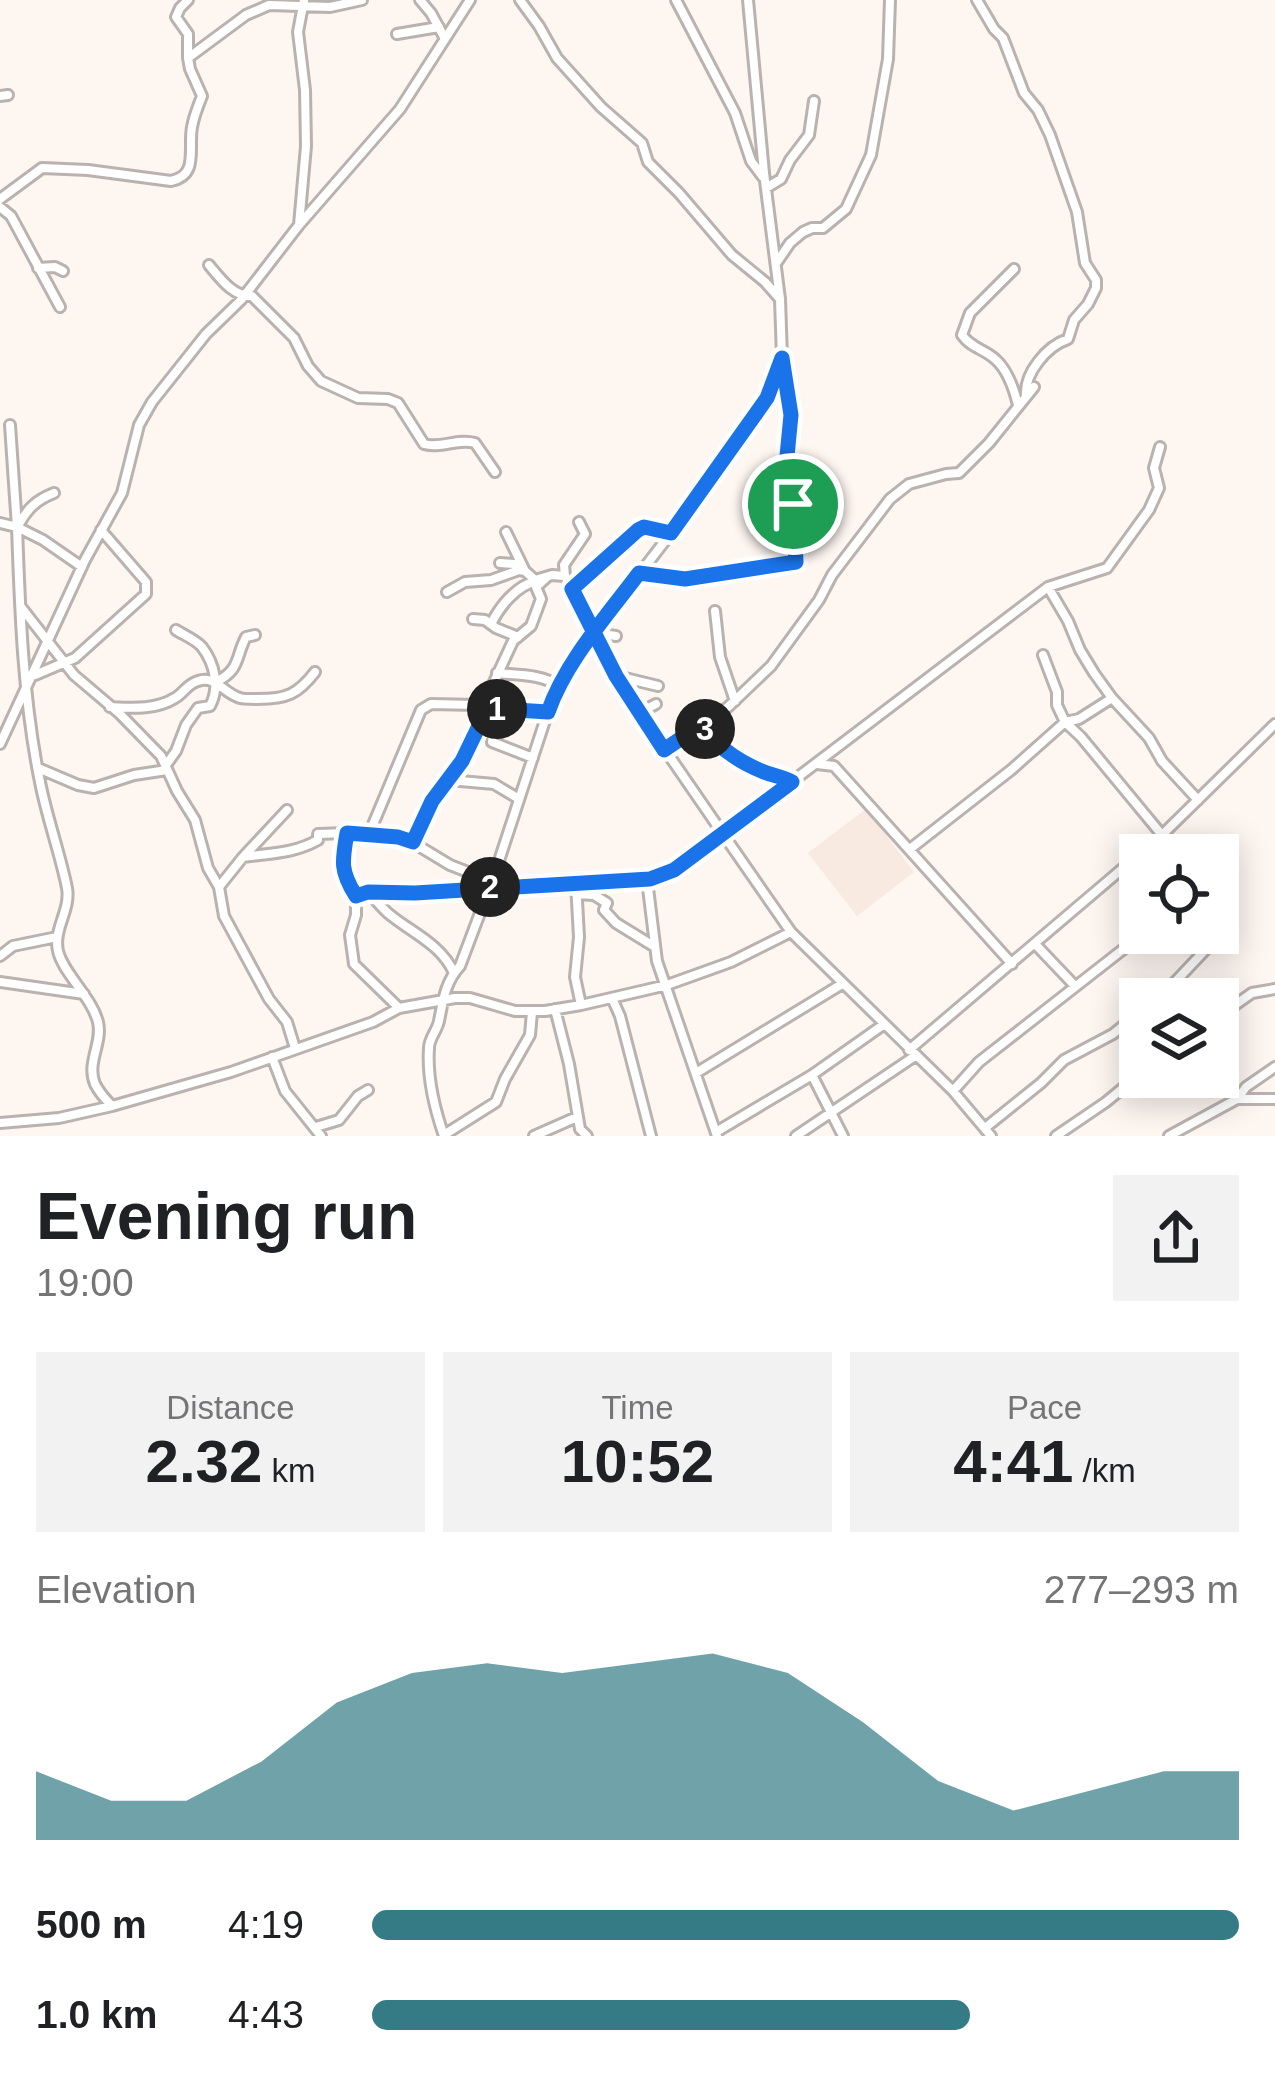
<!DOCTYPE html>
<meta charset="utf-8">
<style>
body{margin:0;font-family:Arial,sans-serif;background:#f2f2f2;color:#202124;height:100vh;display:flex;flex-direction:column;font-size:45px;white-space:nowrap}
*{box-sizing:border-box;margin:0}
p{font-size:39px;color:#757577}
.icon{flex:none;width:66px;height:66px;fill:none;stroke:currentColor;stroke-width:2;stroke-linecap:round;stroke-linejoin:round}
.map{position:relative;height:1136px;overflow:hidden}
.side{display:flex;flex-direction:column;background:#fff;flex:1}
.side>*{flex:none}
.tools{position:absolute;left:1119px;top:834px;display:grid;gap:24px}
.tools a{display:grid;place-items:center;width:120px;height:120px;border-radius:0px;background:#fff;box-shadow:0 6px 30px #0003;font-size:60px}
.pin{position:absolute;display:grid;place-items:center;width:102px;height:102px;color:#fff;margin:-51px;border:6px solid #fff;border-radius:50%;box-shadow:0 3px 12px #0007}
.km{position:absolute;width:60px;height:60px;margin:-30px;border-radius:50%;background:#222;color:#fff;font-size:33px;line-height:60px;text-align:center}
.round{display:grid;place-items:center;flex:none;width:126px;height:126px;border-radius:0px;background:#f2f2f2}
.summary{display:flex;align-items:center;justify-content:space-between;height:204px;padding:0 36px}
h1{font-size:66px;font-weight:600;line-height:90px}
.figures{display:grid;grid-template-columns:repeat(3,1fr);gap:18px;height:204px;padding:12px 36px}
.figures div{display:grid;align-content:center;border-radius:0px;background:#f2f2f2;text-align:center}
.figures b{font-size:60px;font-weight:600}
.figures small{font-size:33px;font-weight:400}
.figures p{font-size:33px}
.chart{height:336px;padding:24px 36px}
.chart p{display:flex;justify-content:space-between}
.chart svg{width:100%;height:216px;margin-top:12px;fill:#347b85;opacity:.7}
ul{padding:0 36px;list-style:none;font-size:39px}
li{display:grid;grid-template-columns:192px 144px 1fr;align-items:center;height:90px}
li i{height:30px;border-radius:15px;background:#347b85}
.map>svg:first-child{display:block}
.built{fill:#f8e9e1}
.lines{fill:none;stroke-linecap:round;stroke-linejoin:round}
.minor-casing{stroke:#bab2ae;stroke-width:14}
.minor{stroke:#fff;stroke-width:8}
.route-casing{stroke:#fff;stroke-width:24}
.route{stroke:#1a73e8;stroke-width:15}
</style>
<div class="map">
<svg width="1275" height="1136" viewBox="0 0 1275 1136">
<rect width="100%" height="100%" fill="#fef6f1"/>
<!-- built -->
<path class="built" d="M866,809L914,872L857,916L808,853Z"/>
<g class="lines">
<!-- minor casing -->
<g class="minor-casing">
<path id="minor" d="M420,0L431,13L444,37
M520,0L539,26L557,58L601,107L642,143L648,162L679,193L732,255L765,282L780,299
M676,0L735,113L751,161L763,177
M977,0L994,29L1003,38L1024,93L1038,110L1050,135L1077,212L1085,263L1096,280V288L1088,304L1074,320L1068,339C1047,346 1024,373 1026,396
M397,34L439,27
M188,58V34L176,17L180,8L188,0
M0,96L8,95
M766,188L781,179L790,160L809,135L814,101
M0,199L42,168L88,170L171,181C199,175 188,150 192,127C194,116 198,106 202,96L190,69L188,58L246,15L269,5L330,7L362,0
M0,207L11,216L60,307
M299,225L306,146L305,90L298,32L304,0
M777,262L790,243L803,232L812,228H823L846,209L871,155L888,59L890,0
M209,265C220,278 233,297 252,296L294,338L308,366L321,381L358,398L388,399L398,403L424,444C441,449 457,438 475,443L495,472
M38,268L55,267L63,271
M1014,269L970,313L962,335C971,348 984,349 995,359C1008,370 1014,389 1018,405
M10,425L17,527
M0,523L17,527C20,613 23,699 40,782C47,818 60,853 67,888C71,910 53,929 58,951C63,973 91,996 98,1022C103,1043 86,1063 95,1084C99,1092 106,1100 112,1106
M18,526C27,509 36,500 54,493
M17,527L43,540L82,567
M506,532L525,571
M500,563L514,564L521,568
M640,573L685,579L796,562L797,548L787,456L791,415L783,359
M1048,587L1068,621L1080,650L1094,673L1112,698L1149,738L1162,761L1198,800
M571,589L638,530L644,527L671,533
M447,592L465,582L491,580L519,570L525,571L535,580L552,575L564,576
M21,607L74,675L120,714L161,756L177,791L195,820L208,868L219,887L224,916L269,999L287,1022L295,1048
M715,611L720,657L735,701
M473,619L485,620L496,628L518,637
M491,624C500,606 516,586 536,581
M596,633L616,636
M1043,655L1057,692V705L1065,722L1081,737L1162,835
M497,673C516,675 543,674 558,686
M35,675L75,658L146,594V582L101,530
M617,676L658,686
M216,682C241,669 235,658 246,637L255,635
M110,707C132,708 156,710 175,698C184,693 187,684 198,681C216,675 223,693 240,698C242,699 256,699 258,699C287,699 298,694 315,672
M496,709L548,713
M500,709L497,713L492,742L533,758
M639,713L656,704
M702,725C716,747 739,762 764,772C774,776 782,777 792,782
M0,744L85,560L122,493L139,425L152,402L206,334L241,300L299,225L400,109L470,0
M664,750L728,707L771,666L819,600L832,575L890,499L909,484L946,474L959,473L989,443L1034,387
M817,764L834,766L1012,964
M166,765L176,751L186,725L198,708L210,706C220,688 215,664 202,647C196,640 184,635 176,630
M38,768L78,785L94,788L134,775L167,770
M449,780L494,784L519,799
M347,833L342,863L345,879L356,896V915L350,935L354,964L399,1008
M369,834L421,710L431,704L477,705L488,695L513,641L531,626L541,599L536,587L547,577
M413,842L432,801L462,761L478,728L486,700
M910,849L1011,770L1065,722L1079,719L1112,698
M244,856L287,810
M647,880L657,961L717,1136
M576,883L579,937L575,977L581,1005
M219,887L243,857C270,853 293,854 318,840V834L347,833L407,839L450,865L468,872L500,877L517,887
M369,893C376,900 382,908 389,914C412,933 441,944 454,973
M576,894L594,895L607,903L604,910L616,923L655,947
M356,896L368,892L415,894L446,889L521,888L650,879L674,870L723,834L624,690L565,576L564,565L585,534L579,522
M1036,945L1075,986
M0,956L13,946L57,937
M0,982L84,994
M612,998L620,1016L651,1136
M1155,999L1176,981L1208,947
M555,1009L569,1064L580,1129L587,1136
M1218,1017L1252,993L1275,989
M909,1050L1162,835L1275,724
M272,1057L285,1091L321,1136
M696,1073L842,984
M812,1075L843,1136
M953,1091L979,1062L1144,933
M1238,1098L1246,1087L1275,1067
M0,1123L59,1118L112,1106L231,1072L373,1022L399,1008L455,998H470L515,1011H545L581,1005L667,985L731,962L791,932
M316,1127L339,1120L358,1096L368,1090
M985,1128L1041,1083L1064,1060L1113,1034L1140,1012
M716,1132L812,1075L883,1025
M444,1135L496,1102L505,1079L530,1035L532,1012
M444,1136C435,1110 427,1076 429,1048C429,1038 437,1031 439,1021C443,1001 445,982 460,966L494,876L556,687L594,633L671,533L767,398L782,358L780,299L764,173L748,0
M534,1136L577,1117
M796,1136L915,1056
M991,1136L953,1091L791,932L723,834L1048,587L1107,568L1149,510L1159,488L1154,468L1160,447
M1056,1136L1106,1102L1140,1074
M1169,1136L1237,1099H1275"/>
</g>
<!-- minor -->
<use href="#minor" class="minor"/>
</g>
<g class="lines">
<!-- route casing -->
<g class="route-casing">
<path id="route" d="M793,504L796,562L685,579L639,573C606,617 566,661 548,712L484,708L478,728L462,761L432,801L413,842L398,837L347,833C342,861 340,871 356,896L368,892L415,893L650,879L674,870L792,782C782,776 774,776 764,772C739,762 716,747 702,724L664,750L616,676L572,589L638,530L644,527L671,533L767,398L782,358L791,415L787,456L793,504"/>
</g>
<!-- route -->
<use href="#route" class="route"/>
</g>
</svg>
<div class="tools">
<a><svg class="icon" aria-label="locate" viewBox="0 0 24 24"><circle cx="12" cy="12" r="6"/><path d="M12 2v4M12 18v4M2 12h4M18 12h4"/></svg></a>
<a><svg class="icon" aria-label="layers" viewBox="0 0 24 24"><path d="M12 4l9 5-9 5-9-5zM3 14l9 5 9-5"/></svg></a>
</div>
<div class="pin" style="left:793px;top:504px;background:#1e9e55"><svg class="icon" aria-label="arrive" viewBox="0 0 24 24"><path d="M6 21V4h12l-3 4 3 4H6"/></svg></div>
<b class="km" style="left:497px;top:709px">1</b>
<b class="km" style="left:490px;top:887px">2</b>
<b class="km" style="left:705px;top:729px">3</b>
</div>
<section class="side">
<div class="summary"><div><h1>Evening run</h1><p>19:00</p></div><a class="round"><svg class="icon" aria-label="share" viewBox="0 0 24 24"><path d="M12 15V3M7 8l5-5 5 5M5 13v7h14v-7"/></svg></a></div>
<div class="figures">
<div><p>Distance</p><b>2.32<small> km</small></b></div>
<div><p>Time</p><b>10:52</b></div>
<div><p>Pace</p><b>4:41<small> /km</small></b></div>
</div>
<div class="chart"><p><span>Elevation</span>277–293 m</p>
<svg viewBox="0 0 160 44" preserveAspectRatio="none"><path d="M0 44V30L10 36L20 36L30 28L40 16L50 10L60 8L70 10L80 8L90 6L100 10L110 20L120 32L130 38L140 34L150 30L160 30V44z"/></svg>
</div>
<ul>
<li><b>500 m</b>4:19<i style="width:100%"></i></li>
<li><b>1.0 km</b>4:43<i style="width:69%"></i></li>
</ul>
</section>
